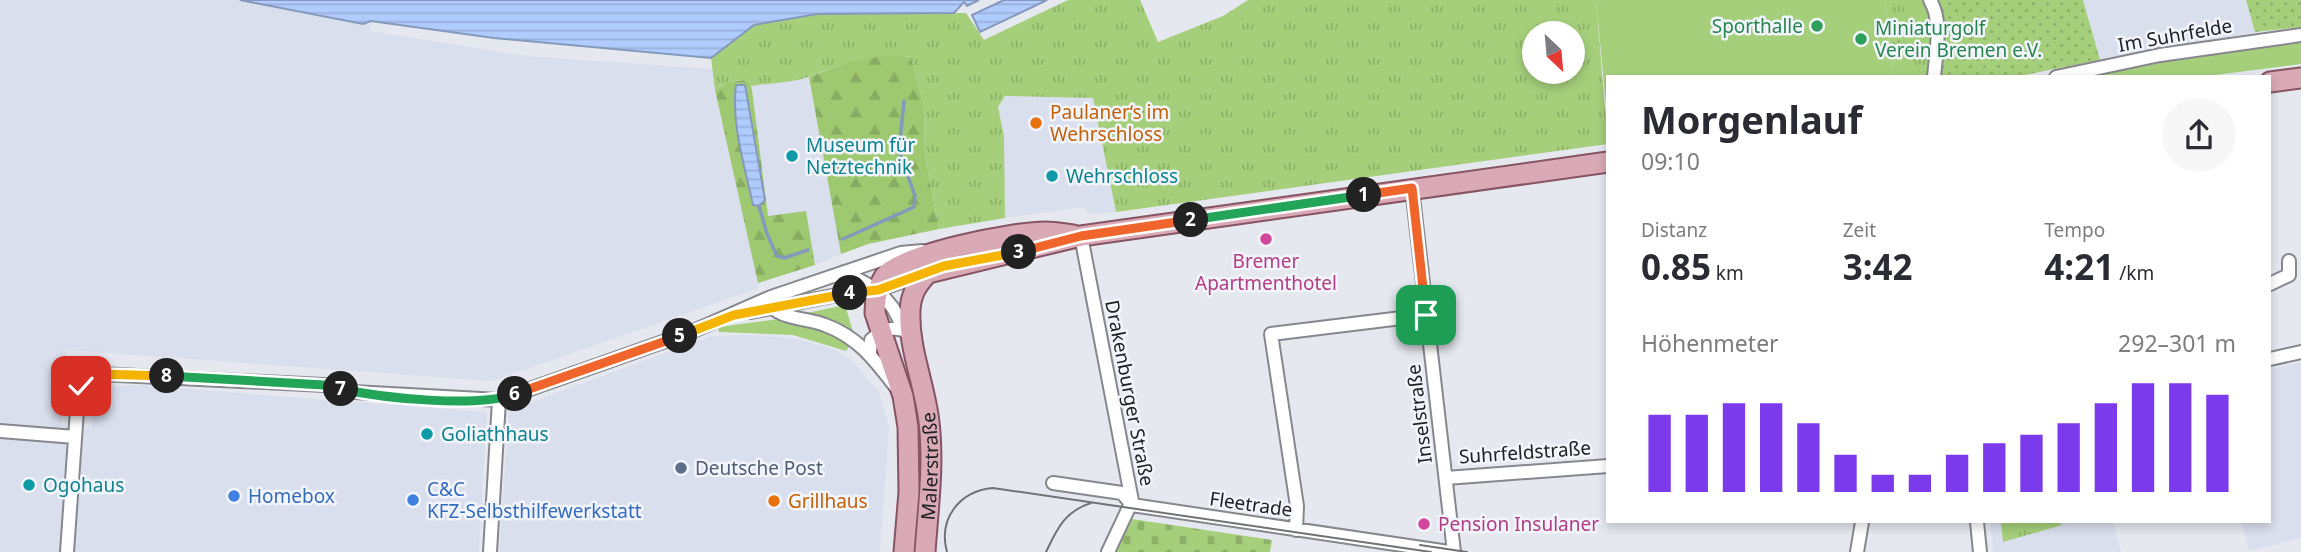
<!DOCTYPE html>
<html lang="de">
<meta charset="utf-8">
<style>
body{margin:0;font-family:"Noto Sans",sans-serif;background:#f7f7f7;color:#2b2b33;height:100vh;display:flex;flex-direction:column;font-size:26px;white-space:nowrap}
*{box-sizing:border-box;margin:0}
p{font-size:23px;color:#7c7c81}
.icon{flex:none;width:38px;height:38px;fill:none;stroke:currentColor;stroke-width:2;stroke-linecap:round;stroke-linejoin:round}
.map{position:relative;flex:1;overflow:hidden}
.sheet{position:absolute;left:1606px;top:75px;width:665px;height:448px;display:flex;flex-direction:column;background:#fff;border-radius:0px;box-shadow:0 4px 10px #0003}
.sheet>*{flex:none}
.needle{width:46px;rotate:154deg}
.fabs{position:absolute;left:1522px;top:21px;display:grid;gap:14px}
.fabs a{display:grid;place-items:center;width:63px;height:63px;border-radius:50%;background:#fff;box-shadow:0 4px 10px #0003;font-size:35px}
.pin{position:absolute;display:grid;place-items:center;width:60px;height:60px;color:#fff;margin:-30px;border-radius:14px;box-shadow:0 4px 10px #0006}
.km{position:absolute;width:35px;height:35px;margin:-18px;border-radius:50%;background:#222;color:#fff;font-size:19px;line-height:35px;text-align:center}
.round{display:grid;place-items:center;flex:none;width:74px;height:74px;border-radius:37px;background:#f7f7f7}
.head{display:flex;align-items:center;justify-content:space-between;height:119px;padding:0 35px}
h1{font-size:38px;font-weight:700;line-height:52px}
.figures{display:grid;grid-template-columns:repeat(3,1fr);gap:10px;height:119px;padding:7px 35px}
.figures div{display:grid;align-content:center}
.figures b{font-size:35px;font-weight:700}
.figures small{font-size:19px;font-weight:400}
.figures p{font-size:19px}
.chart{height:196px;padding:14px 35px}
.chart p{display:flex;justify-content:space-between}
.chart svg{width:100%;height:126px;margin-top:7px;stroke:#7c3aed;stroke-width:6}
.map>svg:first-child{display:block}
.built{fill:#dadfee}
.grass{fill:#a5cf7b}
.forest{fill:url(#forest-firs)}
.cemetery{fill:url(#cemetery-stones)}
.park{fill:url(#park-tufts);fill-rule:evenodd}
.garden{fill:url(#garden-dots)}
.water{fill:url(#water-rules);stroke:#8599bc;stroke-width:2}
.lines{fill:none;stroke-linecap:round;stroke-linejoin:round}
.stream{stroke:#8599bc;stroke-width:3.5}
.minor-casing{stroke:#86888e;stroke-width:16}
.primary-casing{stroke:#875463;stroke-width:23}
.minor{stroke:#fff;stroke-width:12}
.primary{stroke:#d9a9b6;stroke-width:19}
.tram{stroke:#707276;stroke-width:2}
.split-1-casing{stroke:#fff;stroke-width:14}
.split-2-casing{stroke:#fff;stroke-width:14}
.split-3-casing{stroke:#fff;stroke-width:14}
.split-4-casing{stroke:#fff;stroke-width:14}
.split-5-casing{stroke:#fff;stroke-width:14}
.split-6-casing{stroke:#fff;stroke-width:14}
.split-7-casing{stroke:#fff;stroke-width:14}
.split-8-casing{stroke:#fff;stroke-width:14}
.split-9-casing{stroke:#fff;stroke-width:14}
.split-1{stroke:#f0652b;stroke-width:9}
.split-2{stroke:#22a559;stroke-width:9}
.split-3{stroke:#f0652b;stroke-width:9}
.split-4{stroke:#f5b400;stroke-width:9}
.split-5{stroke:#f5b400;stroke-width:9}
.split-6{stroke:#f0652b;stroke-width:9}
.split-7{stroke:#22a559;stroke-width:9}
.split-8{stroke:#22a559;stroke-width:9}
.split-9{stroke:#f5b400;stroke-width:9}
.leisure-dot{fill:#2e9e5b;stroke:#f3f5fc;stroke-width:2.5}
.food-dot{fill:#e8710a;stroke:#f3f5fc;stroke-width:2.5}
.culture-dot{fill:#0f9aa8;stroke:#f3f5fc;stroke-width:2.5}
.hotel-dot{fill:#d1479c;stroke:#f3f5fc;stroke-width:2.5}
.service-dot{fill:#5c6f8a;stroke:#f3f5fc;stroke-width:2.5}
.shop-dot{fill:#3f7fe0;stroke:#f3f5fc;stroke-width:2.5}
.labels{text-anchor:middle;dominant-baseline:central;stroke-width:5;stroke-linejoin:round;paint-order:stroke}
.leisure-label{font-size:19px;fill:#27864d;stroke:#f3f5fc;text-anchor:end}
.street-label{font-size:19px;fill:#202123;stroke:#f3f5fc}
.food-label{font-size:19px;fill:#c56008;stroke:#f3f5fc;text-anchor:start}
.culture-label{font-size:19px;fill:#0d838f;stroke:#f3f5fc;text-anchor:start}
.hotel-label{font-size:19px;fill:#b23c85;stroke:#f3f5fc}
.service-label{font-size:19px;fill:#4e5e75;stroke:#f3f5fc;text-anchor:start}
.shop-label{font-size:19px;fill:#366cbe;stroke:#f3f5fc;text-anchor:start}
</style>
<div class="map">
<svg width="2301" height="552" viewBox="0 0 2301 552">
<defs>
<pattern id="forest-firs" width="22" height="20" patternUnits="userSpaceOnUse" patternTransform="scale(1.75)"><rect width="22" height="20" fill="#9ec970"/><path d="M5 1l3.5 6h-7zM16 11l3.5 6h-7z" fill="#88ac61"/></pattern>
<pattern id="cemetery-stones" width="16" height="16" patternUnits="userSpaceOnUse" patternTransform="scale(1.75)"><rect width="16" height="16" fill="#a5cf7b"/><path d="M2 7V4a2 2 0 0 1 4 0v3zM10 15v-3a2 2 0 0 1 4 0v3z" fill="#8eb16a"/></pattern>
<pattern id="park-tufts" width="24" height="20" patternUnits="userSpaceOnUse" patternTransform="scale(1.75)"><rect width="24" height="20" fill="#a5cf7b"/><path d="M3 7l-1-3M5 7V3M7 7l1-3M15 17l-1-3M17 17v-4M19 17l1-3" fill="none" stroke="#8eb16a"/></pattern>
<pattern id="garden-dots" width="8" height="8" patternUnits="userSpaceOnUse" patternTransform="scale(1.75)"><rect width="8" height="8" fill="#a5cf7b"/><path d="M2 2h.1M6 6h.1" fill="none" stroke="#8eb16a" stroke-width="1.8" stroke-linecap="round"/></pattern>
<pattern id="water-rules" width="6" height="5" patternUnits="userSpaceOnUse" patternTransform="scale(1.75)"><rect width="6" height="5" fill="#b0ccfe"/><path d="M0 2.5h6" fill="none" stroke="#97afd9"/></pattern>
</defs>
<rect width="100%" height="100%" fill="#e5e8ef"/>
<!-- built -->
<path class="built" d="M0,0H240L371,25L370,31L527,56L712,69L759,288L492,381L66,350L61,426L91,429L94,403L99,395L111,386L139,385L487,412L479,552H0Z
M2083,0H2246L2255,32L2100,60Z
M809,77L841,254L815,265L806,211L768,216L751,86Z
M1004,96L1093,97L1116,212L1089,214L1084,207L1005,218L1004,136L998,107Z
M754,335L792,338L831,348L850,359L879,392L889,427L880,552H499L509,410L712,336Z
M2301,362V538L2249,551L2242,522H2270V369Z
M1990,522H2113L2121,552H1994Z"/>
<!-- grass -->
<path class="grass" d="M1596,0H1885L1894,77H1608L1607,115Z
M2301,38V64L2200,77H2081L2112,68Z
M845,305L854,335L807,314V313Z
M780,319L817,327L850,345L846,351L793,335L719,332L718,327Z"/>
<!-- forest -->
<path class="forest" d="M884,54L911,57L924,106L925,155L939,229L868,244L841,254L809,77L856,59Z
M743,80L750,82L752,90L768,216L806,211L815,265L758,283L715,90L729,82Z"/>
<!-- cemetery -->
<path class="cemetery" d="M1132,519L1272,540L1270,552H1116Z"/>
<!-- park -->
<path class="park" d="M1068,0H1140L1158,42L1223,16L1248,0H1596L1608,144L1116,212L1093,98L1005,96L998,107L1004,136L1005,218L939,229L925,155L924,106L911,57C873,53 845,63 811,76C793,83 770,83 751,86L750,82C737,77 726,83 715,90L711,58L754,25L817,14L966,13L984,40ZM1535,33H1573V72H1535Z
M1885,0H1940L1942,77H1894Z
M2001,522H2059L2062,525L2003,542Z"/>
<!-- garden -->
<path class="garden" d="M1940,0H2083L2100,60L2015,77H1942Z
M2246,0H2301V27L2255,32Z"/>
<!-- water -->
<path class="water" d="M240,0H979L967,6L964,2L954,13L817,14L754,25L711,58L494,38L371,21L363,24Z
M1004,0H1047L980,32L972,15Z
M736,85H745L765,200L759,206L753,205C745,167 731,124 736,85Z"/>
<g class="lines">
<!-- stream -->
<path class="stream" d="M759,206L767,234L777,256L784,258L808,250
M843,239L914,207L915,196L899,151L904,101"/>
<!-- minor casing -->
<g class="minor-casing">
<path id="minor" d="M1930,0C1943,22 1936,52 1934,77
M2056,77L2160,55L2301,35
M1412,188L1454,552
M1081,236L1132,501L1108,552
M844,272L878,290L893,308L908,336
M2270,284L2289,275V261
M773,308C785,319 810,319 825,325C858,337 875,360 895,386
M751,312L867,289L878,290L927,273
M870,353L871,340C881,331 889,326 903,330
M2270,359L2301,352
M0,431L75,437
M1446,478L1608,466
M1053,483L1122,493L1132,505L1449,552
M1977,522L1980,552
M1296,530L1297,506L1271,334L1426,315
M67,552L78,396L81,386L98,374L324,385L354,392L499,400L691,332L771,297L901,253L922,251
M490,552L499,400
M1857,552L1862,522"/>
</g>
<!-- primary casing -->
<g class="primary-casing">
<g id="primary">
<path d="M2270,82L2301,78"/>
<path d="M904,552L909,492L908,427L903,396L875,313C875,301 877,288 884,277C900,254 1018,231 1047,232C1055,232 1064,234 1073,235"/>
<path id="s1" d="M925,552C928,509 934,465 929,422C925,385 908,348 910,310C911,294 917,284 928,273L1081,236L1608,162"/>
</g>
</g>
<!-- minor -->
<use href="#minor" class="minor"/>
<!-- primary -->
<use href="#primary" class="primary"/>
<!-- tram -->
<path class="tram" d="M1420,545L1467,552
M947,552C938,519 959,491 993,488L1431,552
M1046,552C1057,529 1065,511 1091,503"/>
</g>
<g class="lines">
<!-- split-1 casing -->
<g class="split-1-casing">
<path id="split-1" d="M1364,195L1412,188L1426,315"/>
</g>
<!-- split-2 casing -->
<g class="split-2-casing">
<path id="split-2" d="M1191,220L1364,195"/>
</g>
<!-- split-3 casing -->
<g class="split-3-casing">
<path id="split-3" d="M1019,252L1081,236L1191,220"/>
</g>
<!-- split-4 casing -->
<g class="split-4-casing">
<path id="split-4" d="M850,293L878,290L944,266L1019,252"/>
</g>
<!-- split-5 casing -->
<g class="split-5-casing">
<path id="split-5" d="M680,336L734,315L850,293"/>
</g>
<!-- split-6 casing -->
<g class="split-6-casing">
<path id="split-6" d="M515,394L680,336"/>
</g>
<!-- split-7 casing -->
<g class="split-7-casing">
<path id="split-7" d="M341,389C383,398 476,408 515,394"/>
</g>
<!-- split-8 casing -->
<g class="split-8-casing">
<path id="split-8" d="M167,376L324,385L341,389"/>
</g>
<!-- split-9 casing -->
<g class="split-9-casing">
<path id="split-9" d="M81,386L97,374L167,376"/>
</g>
<!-- split-1 -->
<use href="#split-1" class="split-1"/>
<!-- split-2 -->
<use href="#split-2" class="split-2"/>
<!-- split-3 -->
<use href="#split-3" class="split-3"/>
<!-- split-4 -->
<use href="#split-4" class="split-4"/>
<!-- split-5 -->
<use href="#split-5" class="split-5"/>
<!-- split-6 -->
<use href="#split-6" class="split-6"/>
<!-- split-7 -->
<use href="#split-7" class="split-7"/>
<!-- split-8 -->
<use href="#split-8" class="split-8"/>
<!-- split-9 -->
<use href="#split-9" class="split-9"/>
</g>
<!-- markers -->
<g class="leisure-dot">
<circle cx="1817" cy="26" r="7"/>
<circle cx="1861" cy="39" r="7"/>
</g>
<g class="food-dot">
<circle cx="1036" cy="123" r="7"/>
<circle cx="774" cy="501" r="7"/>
</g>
<g class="culture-dot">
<circle cx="792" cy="156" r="7"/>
<circle cx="1052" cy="176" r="7"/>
<circle cx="427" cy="434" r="7"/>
<circle cx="29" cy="485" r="7"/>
</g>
<g class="hotel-dot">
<circle cx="1266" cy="239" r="7"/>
<circle cx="1424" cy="524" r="7"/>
</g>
<circle class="service-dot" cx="681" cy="468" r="7"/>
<g class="shop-dot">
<circle cx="234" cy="496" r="7"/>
<circle cx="413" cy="500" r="7"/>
</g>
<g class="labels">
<!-- leisure labels -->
<g class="leisure-label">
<text x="1803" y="26">Sporthalle</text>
<text x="1875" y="28" text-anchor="start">Miniaturgolf<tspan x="1875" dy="22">Verein Bremen e.V.</tspan></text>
</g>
<!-- street labels -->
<g class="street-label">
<text transform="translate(2175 35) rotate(-10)">Im Suhrfelde</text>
<text transform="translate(1130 393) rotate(79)">Drakenburger Straße</text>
<text transform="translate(1419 414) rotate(-97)">Inselstraße</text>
<text transform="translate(1525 452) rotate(-4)">Suhrfeldstraße</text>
<text stroke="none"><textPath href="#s1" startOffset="86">Malerstraße</textPath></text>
<text transform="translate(1251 504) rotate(8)">Fleetrade</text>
</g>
<!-- food labels -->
<g class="food-label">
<text x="1050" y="112">Paulaner‘s im<tspan x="1050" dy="22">Wehrschloss</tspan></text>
<text x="788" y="501">Grillhaus</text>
</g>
<!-- culture labels -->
<g class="culture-label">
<text x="806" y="145">Museum für<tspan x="806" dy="22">Netztechnik</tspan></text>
<text x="1066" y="176">Wehrschloss</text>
<text x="441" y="434">Goliathhaus</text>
<text x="43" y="485">Ogohaus</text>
</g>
<!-- hotel labels -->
<g class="hotel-label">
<text x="1266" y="261">Bremer<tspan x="1266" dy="22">Apartmenthotel</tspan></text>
<text x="1438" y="524" text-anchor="start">Pension Insulaner</text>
</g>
<!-- service labels -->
<g class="service-label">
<text x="695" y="468">Deutsche Post</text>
</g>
<!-- shop labels -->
<g class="shop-label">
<text x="427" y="489">C&amp;C<tspan x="427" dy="22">KFZ-Selbsthilfewerkstatt</tspan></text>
<text x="248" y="496">Homebox</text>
</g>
</g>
</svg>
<div class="fabs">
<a><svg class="needle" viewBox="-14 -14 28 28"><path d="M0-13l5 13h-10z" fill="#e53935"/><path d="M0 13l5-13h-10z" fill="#7c7c81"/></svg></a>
</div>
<div class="pin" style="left:1426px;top:315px;background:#1e9e55"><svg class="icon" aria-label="arrive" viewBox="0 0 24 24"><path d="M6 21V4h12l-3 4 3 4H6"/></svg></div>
<div class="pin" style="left:81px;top:386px;background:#d93025"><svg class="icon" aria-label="check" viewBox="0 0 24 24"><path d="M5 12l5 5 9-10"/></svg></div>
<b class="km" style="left:1364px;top:195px">1</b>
<b class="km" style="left:1191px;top:220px">2</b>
<b class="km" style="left:1019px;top:252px">3</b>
<b class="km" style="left:850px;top:293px">4</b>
<b class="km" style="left:680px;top:336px">5</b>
<b class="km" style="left:515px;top:394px">6</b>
<b class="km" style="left:341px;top:389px">7</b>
<b class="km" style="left:167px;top:376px">8</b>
<section class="sheet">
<div class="head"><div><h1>Morgenlauf</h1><p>09:10</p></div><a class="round"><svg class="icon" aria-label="share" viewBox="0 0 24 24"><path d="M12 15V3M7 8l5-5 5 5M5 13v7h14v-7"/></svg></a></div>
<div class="figures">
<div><p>Distanz</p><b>0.85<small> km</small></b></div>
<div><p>Zeit</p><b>3:42</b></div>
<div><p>Tempo</p><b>4:21<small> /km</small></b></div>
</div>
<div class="chart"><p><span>Höhenmeter</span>292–301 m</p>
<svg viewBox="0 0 160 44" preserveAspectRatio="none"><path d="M5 44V17M15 44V17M25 44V13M35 44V13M45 44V20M55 44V31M65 44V38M75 44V38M85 44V31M95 44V27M105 44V24M115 44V20M125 44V13M135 44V6M145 44V6M155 44V10"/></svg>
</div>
</section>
</div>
